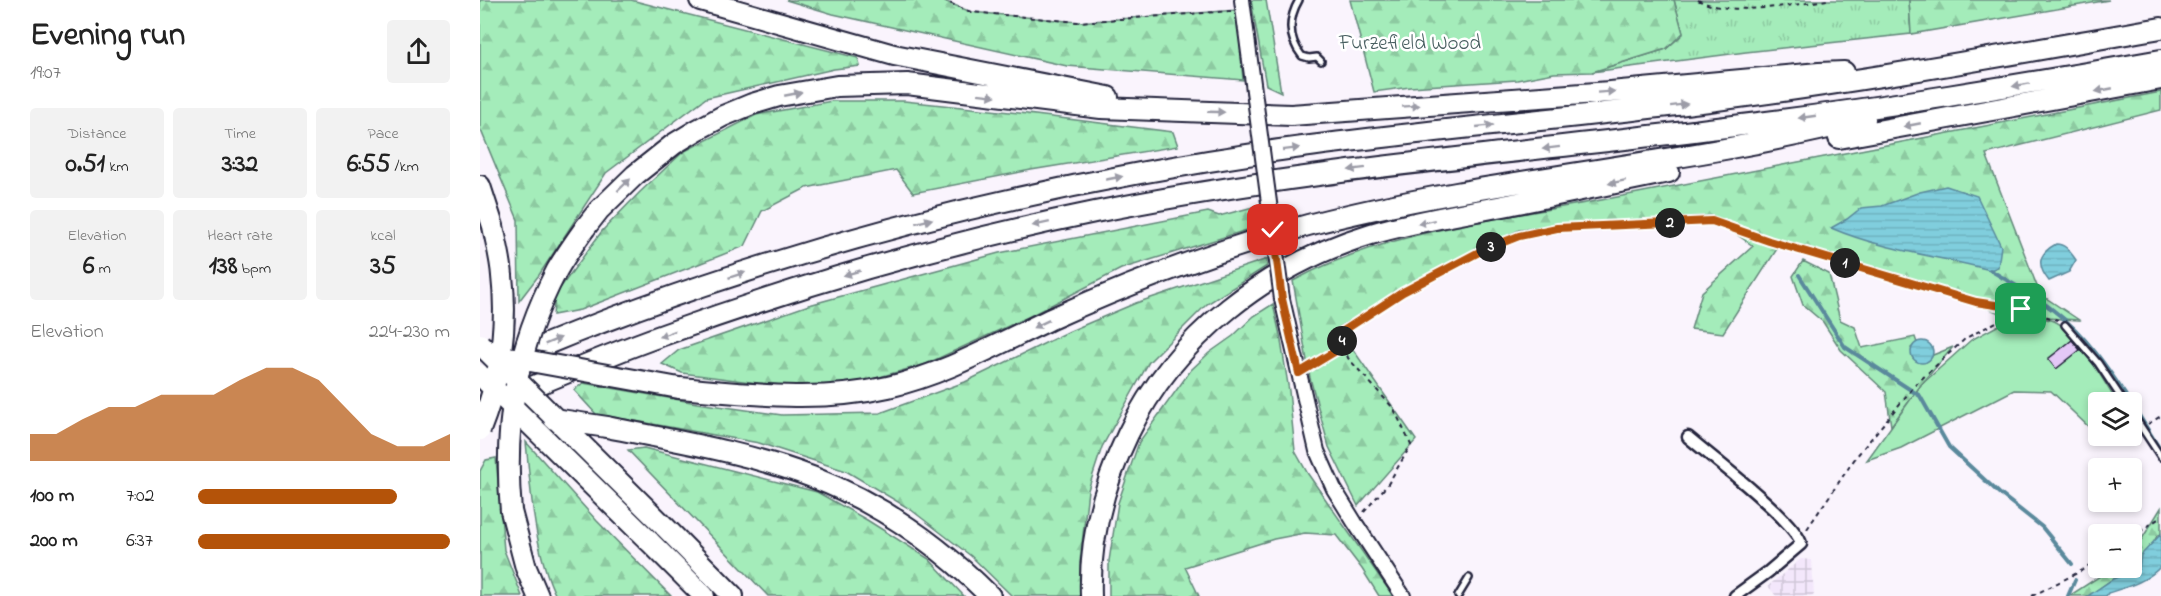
<!DOCTYPE html>
<meta charset="utf-8">
<style>
body{margin:0;font-family:"Indie Flower",sans-serif;background:#f2f2f2;color:#222;height:100vh;display:flex;flex-direction:column;font-size:22px;white-space:nowrap}
*{box-sizing:border-box;margin:0}
p{font-size:20px;color:#767676}
.icon{flex:none;width:33px;height:33px;fill:none;stroke:currentColor;stroke-width:2;stroke-linecap:round;stroke-linejoin:round}
.map{position:relative;flex:1;overflow:hidden}
.side{display:flex;flex-direction:column;background:#fff;width:480px}
.side>*{flex:none}
.fabs{position:absolute;left:1608px;top:392px;display:grid;gap:12px}
.fabs a{display:grid;place-items:center;width:54px;height:54px;border-radius:6px;background:#fff;box-shadow:0 3px 9px #0003;font-size:30px}
.pin{position:absolute;display:grid;place-items:center;width:51px;height:51px;color:#fff;margin:-26px;border-radius:12px;box-shadow:0 3px 9px #0006}
.km{position:absolute;width:30px;height:30px;margin:-15px;border-radius:50%;background:#222;color:#fff;font-size:16px;line-height:30px;text-align:center}
.round{display:grid;place-items:center;flex:none;width:63px;height:63px;border-radius:6px;background:#f2f2f2}
.overview{display:flex;align-items:center;justify-content:space-between;height:102px;padding:0 30px}
h1{font-size:33px;font-weight:800;line-height:45px}
.figures{display:grid;grid-template-columns:repeat(3,1fr);gap:9px;height:102px;padding:6px 30px}
.figures div{display:grid;align-content:center;border-radius:6px;background:#f2f2f2;text-align:center}
.figures b{font-size:26px;font-weight:800}
.figures small{font-size:16px;font-weight:400}
.figures p{font-size:16px}
.chart{height:168px;padding:12px 30px}
.chart p{display:flex;justify-content:space-between}
.chart svg{width:100%;height:108px;margin-top:6px;fill:#b45309;opacity:.7}
ul{padding:0 30px;list-style:none;font-size:20px}
li{display:grid;grid-template-columns:96px 72px 1fr;align-items:center;height:45px}
li i{height:15px;border-radius:8px;background:#b45309}
main{display:flex;flex:1;min-height:0}
.map>svg:first-child{display:block}
.industrial{fill:url(#industrial-grid)}
.grass{fill:url(#grass-tufts);stroke:#63877a;stroke-width:1.5}
.forest{fill:url(#forest-firs);stroke:#63877a;stroke-width:1.5}
.garden{fill:#a4ecba;stroke:#63877a;stroke-width:1.5;fill-rule:evenodd}
.water{fill:url(#water-rules);stroke:#5a899c;stroke-width:1.5}
.lines{fill:none;stroke-linecap:round;stroke-linejoin:round}
.stream{stroke:#5a899c;stroke-width:4}
.building{fill:#e4c8f7;stroke:#22223b;stroke-width:1.5}
.service-casing{stroke:#22223b;stroke-width:10}
.minor-casing{stroke:#22223b;stroke-width:15}
.tertiary-casing{stroke:#22223b;stroke-width:18}
.motorway-casing{stroke:#22223b;stroke-width:24}
.path{stroke:#22223b;stroke-width:2;stroke-dasharray:4.5 4.5;stroke-linecap:butt}
.service{stroke:#fff;stroke-width:5}
.minor{stroke:#fff;stroke-width:10}
.tertiary{stroke:#fff;stroke-width:14}
.motorway{stroke:#fff;stroke-width:20}
.tertiary-bridge-casing{stroke:#22223b;stroke-width:18;stroke-linecap:butt}
.motorway-bridge-casing{stroke:#22223b;stroke-width:24;stroke-linecap:butt}
.tertiary-bridge{stroke:#fff;stroke-width:14}
.motorway-bridge{stroke:#fff;stroke-width:20}
.oneway{fill:#9c9ca7}
.route-casing{stroke:#fff;stroke-width:12}
.route{stroke:#b45309;stroke-width:8}
.labels{text-anchor:middle;dominant-baseline:central;stroke-width:5;stroke-linejoin:round;paint-order:stroke}
.park-label{font-size:21px;fill:#495f61;stroke:#fff}
</style>
<main>
<section class="side">
<div class="overview"><div><h1>Evening run</h1><p>19:07</p></div><a class="round"><svg class="icon" aria-label="share" viewBox="0 0 24 24"><path d="M12 15V3M7 8l5-5 5 5M5 13v7h14v-7"/></svg></a></div>
<div class="figures">
<div><p>Distance</p><b>0.51<small> km</small></b></div>
<div><p>Time</p><b>3:32</b></div>
<div><p>Pace</p><b>6:55<small> /km</small></b></div>
</div>
<div class="figures">
<div><p>Elevation</p><b>6<small> m</small></b></div>
<div><p>Heart rate</p><b>138<small> bpm</small></b></div>
<div><p>kcal</p><b>35</b></div>
</div>
<div class="chart"><p><span>Elevation</span>224–230 m</p>
<svg viewBox="0 0 160 44" preserveAspectRatio="none"><path d="M0 44V33L10 33L20 27L30 22L40 22L50 17L60 17L70 17L80 11L90 6L100 6L110 11L120 22L130 33L140 38L150 38L160 33V44z"/></svg>
</div>
<ul>
<li><b>100 m</b>7:02<i style="width:79%"></i></li>
<li><b>200 m</b>6:37<i style="width:100%"></i></li>
</ul>
</section>
<div class="map">
<svg width="1681" height="596" viewBox="0 0 1681 596">
<defs>
<pattern id="industrial-grid" width="8" height="8" patternUnits="userSpaceOnUse" patternTransform="scale(1.5)"><rect width="8" height="8" fill="#f3e7fb"/><path d="M0 4h8M4 0v8" fill="none" stroke="#d0c6d8"/></pattern>
<pattern id="grass-tufts" width="24" height="20" patternUnits="userSpaceOnUse" patternTransform="scale(1.5)"><rect width="24" height="20" fill="#a4ecba"/><path d="M3 7l-1-3M5 7V3M7 7l1-3M15 17l-1-3M17 17v-4M19 17l1-3" fill="none" stroke="#8dcaa1"/></pattern>
<pattern id="forest-firs" width="22" height="20" patternUnits="userSpaceOnUse" patternTransform="scale(1.5)"><rect width="22" height="20" fill="#a4ecba"/><path d="M5 1l3.5 6h-7zM16 11l3.5 6h-7z" fill="#8dcaa1"/></pattern>
<pattern id="water-rules" width="6" height="5" patternUnits="userSpaceOnUse" patternTransform="scale(1.5)"><rect width="6" height="5" fill="#80cedd"/><path d="M0 2.5h6" fill="none" stroke="#6eb1bf"/></pattern>
</defs>
<rect width="100%" height="100%" fill="#faf4fd"/>
<filter id="ink" filterUnits="userSpaceOnUse"><feTurbulence type="fractalNoise" baseFrequency=".0167" numOctaves="2"/><feDisplacementMap in="SourceGraphic" scale="12" xChannelSelector="R" yChannelSelector="G"/><feConvolveMatrix kernelMatrix="1 2 1 2 8 2 1 2 1" color-interpolation-filters="sRGB"/></filter>
<g filter="url(#ink)">
<!-- industrial -->
<path class="industrial" d="M1321,559L1332,560L1334,596H1296L1288,586Z"/>
<!-- grass -->
<path class="grass" d="M1194,0H1429L1431,34L1266,52L1112,72L1186,49L1203,34Z"/>
<!-- forest -->
<path class="forest" d="M0,0H151L378,58L380,66L354,69L226,98L126,173L59,275L39,301L38,220L0,128Z
M306,0H462L491,12L598,22L757,10L763,80L587,66L353,14Z
M771,0H786L801,92L786,85Z
M870,0H1194L1203,33L1186,49L1112,72L1074,73L1037,80L930,87L894,92Z
M1429,0H1629L1431,34Z
M1681,92V110L1506,154L1560,294L1599,320L1550,317L1532,318L1446,283L1302,241L1243,333L1211,329L1222,292L1273,246L1231,216L1039,230L858,328L936,440L878,506L849,447L830,378L813,281C906,230 1028,218 1132,198C1315,162 1498,126 1681,92Z
M352,101H424L539,113L693,132L698,146L551,170L433,193L416,170L326,188L282,211L265,246L100,310L73,315L75,295L122,231L160,192L203,152L276,115Z
M777,206L783,225L641,269L548,317L446,364L378,383L349,389L278,383L202,373L182,364L199,350L329,305L519,253L728,212L739,216Z
M787,259V266L727,304L669,362L622,447L608,490L600,562V596H532L491,556L430,509L366,471L279,443L116,414L94,390L103,383L217,403L302,415L400,413L485,382L590,331L656,303Z
M1323,261L1349,274L1360,320L1375,327L1382,348L1435,337L1437,343L1431,348L1446,362L1453,355L1473,347L1441,385L1411,426L1406,392L1361,350L1343,322L1323,305L1313,276Z
M793,304L800,335L809,391L815,451L828,474L913,596H899L882,569L856,535L825,533L794,539L705,567L719,596H629V561L638,503L659,442L711,370L729,353L753,336L774,316Z
M46,442L117,521L191,596H76C54,551 51,492 46,442Z
M164,448L337,492L387,520L449,559L484,596H288L148,450Z
M16,458L24,550L42,596H0V471L6,460Z
M1681,508V534L1677,536L1659,569L1633,579L1608,596H1589L1634,567H1652V555Z"/>
<!-- garden -->
<path class="garden" d="M1551,317C1558,318 1568,318 1574,321C1597,331 1623,381 1637,402H1618V425L1611,429L1571,391L1534,390L1421,448L1387,460L1441,385L1491,340L1532,318ZM1593,340L1601,349L1577,368L1569,358Z"/>
<!-- water -->
<path class="water" d="M1466,186L1497,196L1521,246L1518,267L1510,270C1457,256 1403,250 1351,228L1367,219L1381,208L1402,206L1440,192Z
M1576,244C1586,244 1590,252 1596,260L1589,272L1569,281C1557,266 1557,254 1576,244Z
M1431 352a11 11 0 1 1 22 0a11 11 0 1 1-22 0Z
M1681,534V566C1667,582 1647,587 1628,593L1626,596H1608L1633,579L1659,569L1661,555Z"/>
<g class="lines">
<!-- stream -->
<path class="stream" d="M1510,270C1531,283 1554,295 1573,310C1606,335 1628,368 1650,402
M1319,275L1365,347L1440,396L1469,447L1519,493L1562,527L1592,564
M1652,404L1681,451
M1588,596L1595,580"/>
</g>
<!-- building -->
<path class="building" d="M1592,340L1600,350L1576,369L1568,359Z"/>
<g class="lines">
<!-- service casing -->
<g class="service-casing">
<path id="service" d="M819,0C808,19 808,38 822,56L829,58L837,57L841,61
M1585,325L1618,363L1644,402
M1652,413L1681,457
M978,596L989,578"/>
</g>
<!-- minor casing -->
<g class="minor-casing">
<path id="minor" d="M1208,437C1229,455 1317,522 1321,544L1288,572L1255,596"/>
</g>
<!-- tertiary casing -->
<g class="tertiary-casing">
<path id="tertiary" d="M762,0L774,91
M802,299L837,451L854,489L875,523L923,596"/>
</g>
<!-- motorway casing -->
<g class="motorway-casing">
<path id="motorway" d="M220,0L414,55L628,97
M1359,138L1681,79
M0,186L13,226
M105,228L119,210L155,175L194,144L217,130L243,116L272,104L299,96L357,86L427,84L621,108L811,115L1130,92L1339,73L1364,72
M33,358C277,254 538,188 800,150C942,130 1086,119 1229,101C1381,82 1531,54 1681,28
M199,388C269,394 339,403 408,387C466,374 519,343 573,318C655,281 740,249 828,225C1011,177 1202,166 1385,119
M33,395C83,374 132,353 183,335C323,284 468,242 615,212C826,169 1040,153 1254,126C1397,109 1539,85 1681,60
M127,427C196,441 266,452 332,477C400,503 459,545 510,596
M31,511L46,568L58,596
M184,526L253,596
M169,541L224,596
M611,596C609,540 624,484 648,434C695,336 788,265 891,234C938,220 989,213 1038,203C1088,193 1138,182 1189,172"/>
</g>
<!-- path -->
<path class="path" d="M462,0L491,12L598,22L751,11
M1218,0C1249,17 1313,5 1347,0
M830,366L864,346
M1668,424L1681,416
M884,512L908,484L931,445L914,409L868,358L860,333L923,292L1001,251L1039,236L1077,228L1232,221L1289,241L1496,302L1541,309L1578,320
M1327,529L1376,457L1437,383L1486,338L1541,309
M1652,537L1681,517
M1552,596L1601,571L1618,559"/>
<!-- service -->
<use href="#service" class="service"/>
<!-- minor -->
<use href="#minor" class="minor"/>
<!-- tertiary -->
<use href="#tertiary" class="tertiary"/>
<!-- motorway -->
<use href="#motorway" class="motorway"/>
<!-- tertiary-bridge casing -->
<g class="tertiary-bridge-casing">
<path id="tertiary-bridge" d="M774,91L802,299"/>
</g>
<!-- motorway-bridge casing -->
<g class="motorway-bridge-casing">
<path id="motorway-bridge" d="M0,344L184,526
M28,357L199,388
M0,375L169,541
M74,419L127,427
M0,430C19,381 28,327 22,276C21,259 16,242 13,226
M31,511C23,425 36,348 77,270C85,256 95,242 105,228"/>
</g>
<!-- tertiary-bridge -->
<use href="#tertiary-bridge" class="tertiary-bridge"/>
<!-- motorway-bridge -->
<use href="#motorway-bridge" class="motorway-bridge"/>
</g>
<!-- one-way arrows -->
<defs><path id="oneway-solid" d="M-6-.8H1V-3.2L6.5 0L1 3.2V.8H-6Z" transform="scale(1.5)"/></defs>
<g class="oneway">
<use href="#oneway-solid" transform="translate(1541 85) rotate(170)"/>
<use href="#oneway-solid" transform="translate(1624 90) rotate(169)"/>
<use href="#oneway-solid" transform="translate(1126 92) rotate(-4)"/>
<use href="#oneway-solid" transform="translate(313 94) rotate(-11)"/>
<use href="#oneway-solid" transform="translate(507 95) rotate(7)"/>
<use href="#oneway-solid" transform="translate(1199 105) rotate(-7)"/>
<use href="#oneway-solid" transform="translate(931 106) rotate(-4)"/>
<use href="#oneway-solid" transform="translate(736 112) rotate(2)"/>
<use href="#oneway-solid" transform="translate(1327 117) rotate(172)"/>
<use href="#oneway-solid" transform="translate(1432 125) rotate(169)"/>
<use href="#oneway-solid" transform="translate(1005 126) rotate(-6)"/>
<use href="#oneway-solid" transform="translate(1071 148) rotate(173)"/>
<use href="#oneway-solid" transform="translate(811 149) rotate(-7)"/>
<use href="#oneway-solid" transform="translate(877 169) rotate(173)"/>
<use href="#oneway-solid" transform="translate(634 178) rotate(-11)"/>
<use href="#oneway-solid" transform="translate(1137 182) rotate(168)"/>
<use href="#oneway-solid" transform="translate(144 185) rotate(-43)"/>
<use href="#oneway-solid" transform="translate(444 221) rotate(-14)"/>
<use href="#oneway-solid" transform="translate(946 222) rotate(168)"/>
<use href="#oneway-solid" transform="translate(561 224) rotate(168)"/>
<use href="#oneway-solid" transform="translate(372 273) rotate(164)"/>
<use href="#oneway-solid" transform="translate(257 275) rotate(-18)"/>
<use href="#oneway-solid" transform="translate(561 324) rotate(154)"/>
<use href="#oneway-solid" transform="translate(187 334) rotate(160)"/>
<use href="#oneway-solid" transform="translate(73 341) rotate(-22)"/>
</g>
</g>
<g class="lines" filter="url(#ink)">
<!-- route casing -->
<g class="route-casing">
<path id="route" d="M793,230L802,299L819,373L864,346L860,333L923,292L1001,251L1039,236L1077,228L1232,221L1289,241L1496,302L1541,309"/>
</g>
<!-- route -->
<use href="#route" class="route"/>
</g>
<g class="labels">
<!-- park labels -->
<g class="park-label">
<text x="930" y="44">Furzefield Wood</text>
</g>
</g>
</svg>
<div class="fabs">
<a><svg class="icon" aria-label="layers" viewBox="0 0 24 24"><path d="M12 4l9 5-9 5-9-5zM3 14l9 5 9-5"/></svg></a>
<a>+</a>
<a>−</a>
</div>
<div class="pin" style="left:1541px;top:309px;background:#1e9e55"><svg class="icon" aria-label="arrive" viewBox="0 0 24 24"><path d="M6 21V4h12l-3 4 3 4H6"/></svg></div>
<div class="pin" style="left:793px;top:230px;background:#d93025"><svg class="icon" aria-label="check" viewBox="0 0 24 24"><path d="M5 12l5 5 9-10"/></svg></div>
<b class="km" style="left:1365px;top:263px">1</b>
<b class="km" style="left:1190px;top:223px">2</b>
<b class="km" style="left:1011px;top:247px">3</b>
<b class="km" style="left:862px;top:341px">4</b>
</div>
</main>
